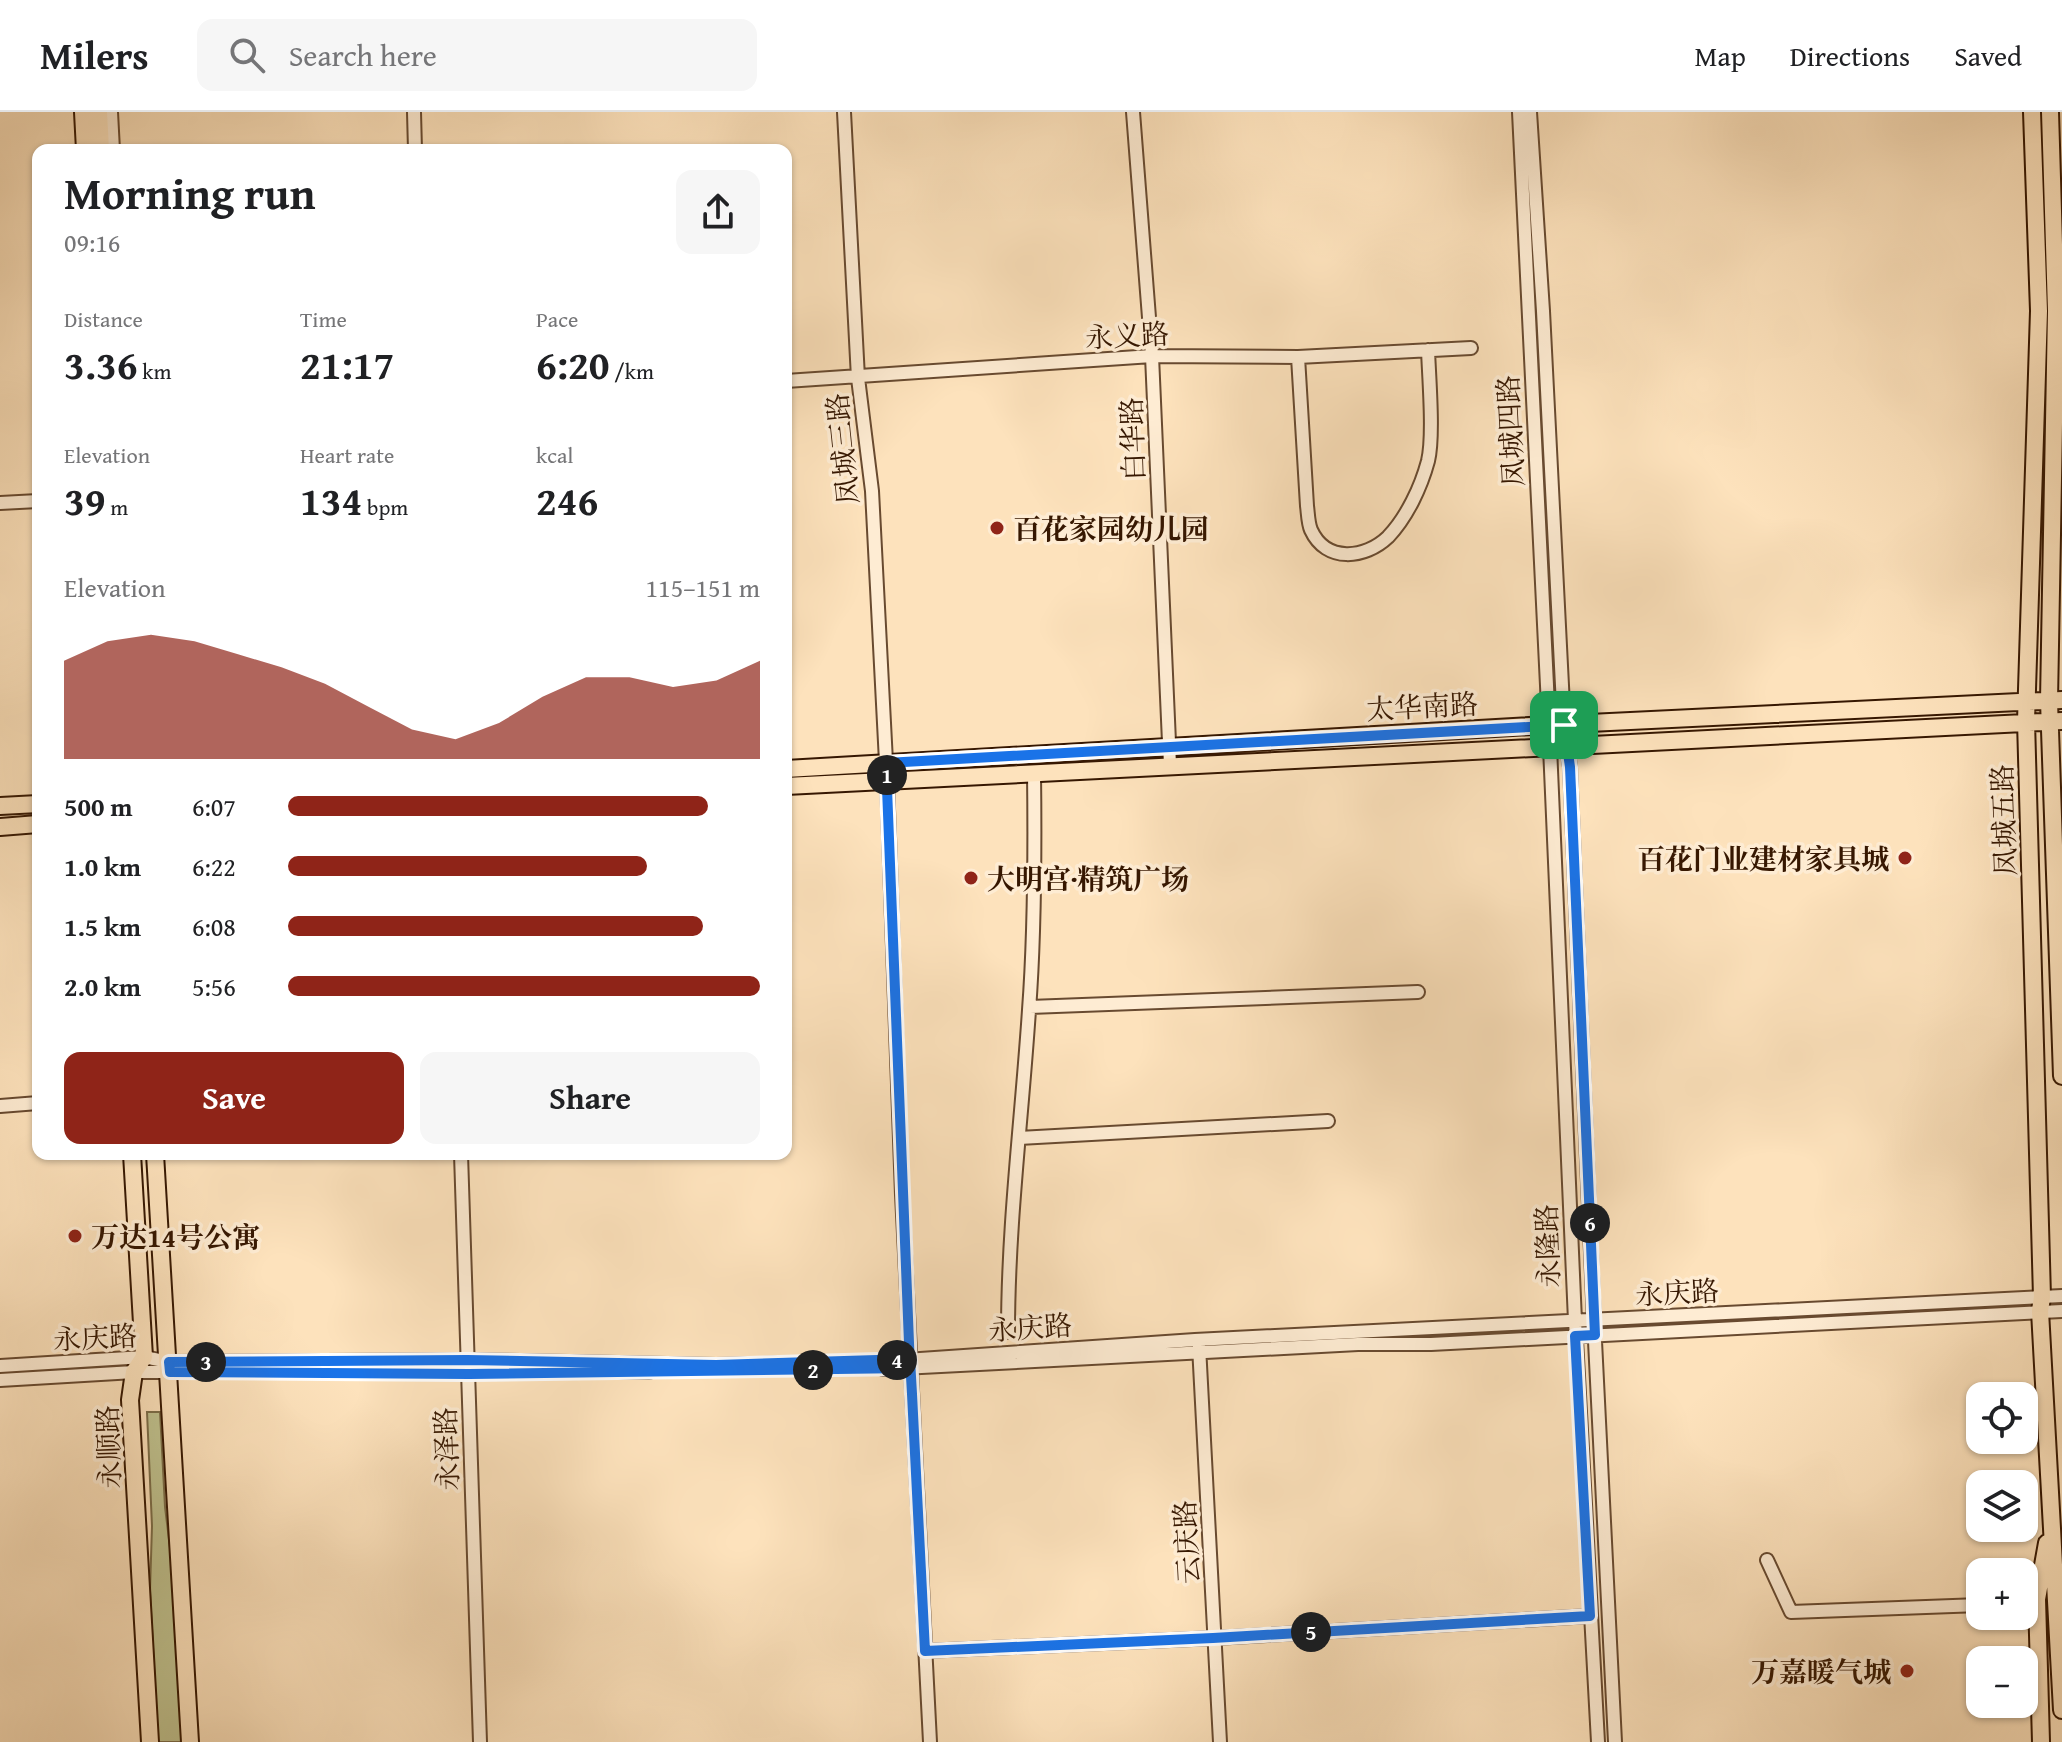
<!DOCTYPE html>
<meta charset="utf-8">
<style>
body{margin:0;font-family:"Gentium Book Plus","Noto Serif SC",serif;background:#f6f6f6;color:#202124;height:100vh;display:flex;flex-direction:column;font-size:30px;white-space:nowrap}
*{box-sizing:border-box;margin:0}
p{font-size:26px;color:#757577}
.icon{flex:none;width:44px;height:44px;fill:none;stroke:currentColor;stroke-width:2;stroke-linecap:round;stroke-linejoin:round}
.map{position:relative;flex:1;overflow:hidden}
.sheet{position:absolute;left:32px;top:32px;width:760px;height:1016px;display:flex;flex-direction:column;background:#fff;border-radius:16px;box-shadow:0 2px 6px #0004}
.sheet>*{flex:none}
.buttons{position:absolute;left:1966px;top:1270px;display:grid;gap:16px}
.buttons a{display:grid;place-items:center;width:72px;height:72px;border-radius:16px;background:#fff;box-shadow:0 2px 6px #0004;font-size:40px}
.pin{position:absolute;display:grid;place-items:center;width:68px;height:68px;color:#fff;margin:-34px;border-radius:16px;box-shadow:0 4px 12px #0006}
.km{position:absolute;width:40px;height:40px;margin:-20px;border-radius:50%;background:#222;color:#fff;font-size:22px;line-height:40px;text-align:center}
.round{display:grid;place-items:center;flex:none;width:84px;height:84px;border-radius:16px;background:#f6f6f6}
.headline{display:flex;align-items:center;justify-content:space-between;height:136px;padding:0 32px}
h1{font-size:44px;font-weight:700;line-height:60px}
.metrics{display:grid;grid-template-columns:repeat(3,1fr);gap:12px;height:136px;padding:8px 32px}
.metrics div{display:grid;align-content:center}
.metrics b{font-size:40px;font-weight:700}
.metrics small{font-size:22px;font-weight:400}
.metrics p{font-size:22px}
.chart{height:224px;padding:16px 32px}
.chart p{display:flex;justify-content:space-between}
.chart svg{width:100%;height:144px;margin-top:8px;fill:#8f2418;opacity:.7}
.action{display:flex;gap:16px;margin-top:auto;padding:16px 32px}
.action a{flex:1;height:92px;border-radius:16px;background:#8f2418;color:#fff;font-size:32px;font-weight:700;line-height:92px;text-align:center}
.action a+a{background:#f6f6f6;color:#202124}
ul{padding:0 32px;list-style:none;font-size:26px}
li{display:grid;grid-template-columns:128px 96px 1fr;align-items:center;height:60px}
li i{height:20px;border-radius:10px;background:#8f2418}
header{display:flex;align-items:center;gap:48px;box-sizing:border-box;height:112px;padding:0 40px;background:#fff;border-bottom:2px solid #e0e0e0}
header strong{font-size:38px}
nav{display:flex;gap:44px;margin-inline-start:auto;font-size:28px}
.search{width:560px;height:72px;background:#f6f6f6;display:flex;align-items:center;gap:20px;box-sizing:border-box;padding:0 28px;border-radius:16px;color:#757577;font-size:30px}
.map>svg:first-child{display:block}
.green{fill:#c0c390;stroke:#7b6d48;stroke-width:2}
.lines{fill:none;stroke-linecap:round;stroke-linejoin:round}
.minor-casing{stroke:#684a30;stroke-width:16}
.major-casing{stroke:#361701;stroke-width:20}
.minor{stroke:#feecd3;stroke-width:12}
.major{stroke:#fde2bc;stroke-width:16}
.route-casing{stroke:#fff;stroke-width:16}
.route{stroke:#1a73e8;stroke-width:10}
.poi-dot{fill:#8f2418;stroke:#feecd3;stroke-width:3}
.labels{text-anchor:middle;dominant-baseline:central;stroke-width:7;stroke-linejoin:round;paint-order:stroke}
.street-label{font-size:28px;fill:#361701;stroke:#feecd3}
.poi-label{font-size:28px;font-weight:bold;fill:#361701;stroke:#feecd3;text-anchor:start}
</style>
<header>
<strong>Milers</strong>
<div class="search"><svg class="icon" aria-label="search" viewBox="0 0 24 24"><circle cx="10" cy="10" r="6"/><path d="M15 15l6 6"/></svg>Search here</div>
<nav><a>Map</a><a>Directions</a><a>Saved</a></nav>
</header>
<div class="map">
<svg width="2062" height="1630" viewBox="0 0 2062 1630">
<rect width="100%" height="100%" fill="#fde2bc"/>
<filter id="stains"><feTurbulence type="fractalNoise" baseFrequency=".0025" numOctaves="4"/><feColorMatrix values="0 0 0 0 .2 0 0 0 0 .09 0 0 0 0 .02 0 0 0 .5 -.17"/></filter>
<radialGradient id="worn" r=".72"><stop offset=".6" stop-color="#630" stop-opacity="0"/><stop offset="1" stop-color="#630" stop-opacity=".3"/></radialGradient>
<!-- green -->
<path class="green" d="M147,1300H160L165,1395L172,1452L182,1630H158L150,1479L152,1414Z"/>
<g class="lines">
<!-- minor casing -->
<g class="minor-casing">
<path id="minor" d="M111,0L113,38
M414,0L415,38
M844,0L858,266L872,379L887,669L902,1083L930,1630
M1133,0L1152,244L1170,653
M1519,0L1550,635L1575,1209L1598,1630
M1530,0L1543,199L1564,613L1570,655L1594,1209L1615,1630
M1298,245L1307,394C1308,401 1308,411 1311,418C1326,451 1365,447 1388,425C1407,405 1421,375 1428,349C1434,324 1429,266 1428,238
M786,269L1152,244L1298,245L1471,236
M0,391L38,389
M1030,895L1418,880
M0,994L38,991
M1019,1026L1328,1009
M461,1042L480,1630
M1008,1220C1008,1112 1022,1005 1029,898C1035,818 1035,739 1034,660
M1199,1234L1220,1630
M0,1254L144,1245L169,1250L467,1248L716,1253L891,1249L1195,1228L2062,1184
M883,1257L1358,1232H1431L2062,1199
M0,1268L134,1260H649
M1767,1448L1791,1500L1980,1493
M925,1539L1215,1526L1590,1504"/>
</g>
<!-- major casing -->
<g class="major-casing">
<path id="major" d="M83,0L85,38
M99,0L101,38
M2032,0L2039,199L2026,609L2042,1185L2040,1199L2062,1598
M2050,0L2056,199L2049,589L2062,964
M786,657L1548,613L2062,588
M786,674L2062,609
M0,694L38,692
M0,715L38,712
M132,1042L144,1245L134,1260L130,1288L150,1630
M155,1042L190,1630
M2041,1630L2037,1487L2047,1431"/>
</g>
<!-- minor -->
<use href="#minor" class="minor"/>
<!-- major -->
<use href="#major" class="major"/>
</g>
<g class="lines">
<!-- route casing -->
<g class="route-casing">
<path id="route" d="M1564,613L886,651L910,1256L469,1262L170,1260L169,1250L467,1248L716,1253L910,1247L912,1282L925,1539L1213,1526L1590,1504L1575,1224L1595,1223L1570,655L1564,613"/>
</g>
<!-- route -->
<use href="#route" class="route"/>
</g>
<!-- markers -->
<g class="poi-dot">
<circle cx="997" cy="416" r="8"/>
<circle cx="1905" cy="746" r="8"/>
<circle cx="971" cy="766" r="8"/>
<circle cx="75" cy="1124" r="8"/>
<circle cx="1907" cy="1559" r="8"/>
</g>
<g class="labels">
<!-- street labels -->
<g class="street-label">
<text transform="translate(1127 223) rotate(-3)">永义路</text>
<text transform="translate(1510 319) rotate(-93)">凤城四路</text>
<text transform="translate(1132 327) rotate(-92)">白华路</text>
<text transform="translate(842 337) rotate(-96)">凤城三路</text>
<text transform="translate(1422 594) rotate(-3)">太华南路</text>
<text transform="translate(2003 708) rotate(-92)">凤城五路</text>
<text transform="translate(1547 1134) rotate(-92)">永隆路</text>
<text transform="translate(1677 1180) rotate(-3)">永庆路</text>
<text transform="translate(1030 1215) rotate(-4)">永庆路</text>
<text transform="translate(95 1225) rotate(-3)">永庆路</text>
<text transform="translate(108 1335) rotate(-92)">永顺路</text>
<text transform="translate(446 1337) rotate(-92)">永泽路</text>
<text transform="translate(1186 1430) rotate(-93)">云庆路</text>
</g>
<!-- poi labels -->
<g class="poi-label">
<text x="1013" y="416">百花家园幼儿园</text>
<text x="1889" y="746" text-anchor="end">百花门业建材家具城</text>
<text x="987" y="766">大明宫·精筑广场</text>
<text x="91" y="1124">万达14号公寓</text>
<text x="1891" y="1559" text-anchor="end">万嘉暖气城</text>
</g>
</g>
<rect width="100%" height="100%" filter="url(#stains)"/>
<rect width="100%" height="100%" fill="url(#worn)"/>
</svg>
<div class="buttons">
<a><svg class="icon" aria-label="locate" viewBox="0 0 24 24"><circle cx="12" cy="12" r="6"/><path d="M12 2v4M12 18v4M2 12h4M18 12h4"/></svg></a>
<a><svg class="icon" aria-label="layers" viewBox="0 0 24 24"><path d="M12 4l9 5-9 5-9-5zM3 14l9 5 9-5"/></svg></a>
<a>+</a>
<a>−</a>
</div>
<div class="pin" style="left:1564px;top:613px;background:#1e9e55"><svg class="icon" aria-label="arrive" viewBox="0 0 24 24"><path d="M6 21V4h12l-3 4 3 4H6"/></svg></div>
<b class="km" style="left:887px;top:663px">1</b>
<b class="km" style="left:813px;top:1258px">2</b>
<b class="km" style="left:206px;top:1250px">3</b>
<b class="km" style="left:897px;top:1248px">4</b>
<b class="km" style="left:1311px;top:1520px">5</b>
<b class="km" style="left:1590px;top:1111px">6</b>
<section class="sheet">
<div class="headline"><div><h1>Morning run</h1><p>09:16</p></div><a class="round"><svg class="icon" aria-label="share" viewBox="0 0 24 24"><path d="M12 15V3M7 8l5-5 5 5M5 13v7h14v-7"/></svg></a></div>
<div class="metrics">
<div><p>Distance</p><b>3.36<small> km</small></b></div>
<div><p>Time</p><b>21:17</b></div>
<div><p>Pace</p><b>6:20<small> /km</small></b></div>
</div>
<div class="metrics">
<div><p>Elevation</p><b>39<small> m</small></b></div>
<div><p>Heart rate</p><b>134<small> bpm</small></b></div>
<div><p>kcal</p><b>246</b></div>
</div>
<div class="chart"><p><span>Elevation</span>115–151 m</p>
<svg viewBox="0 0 160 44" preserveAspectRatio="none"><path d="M0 44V14L10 8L20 6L30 8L40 12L50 16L60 21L70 28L80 35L90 38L100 33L110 25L120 19L130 19L140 22L150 20L160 14V44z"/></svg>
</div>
<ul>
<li><b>500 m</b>6:07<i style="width:89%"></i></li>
<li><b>1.0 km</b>6:22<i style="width:76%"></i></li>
<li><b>1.5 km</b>6:08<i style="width:88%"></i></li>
<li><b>2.0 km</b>5:56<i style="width:100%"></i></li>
</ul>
<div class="action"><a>Save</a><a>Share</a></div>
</section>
</div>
